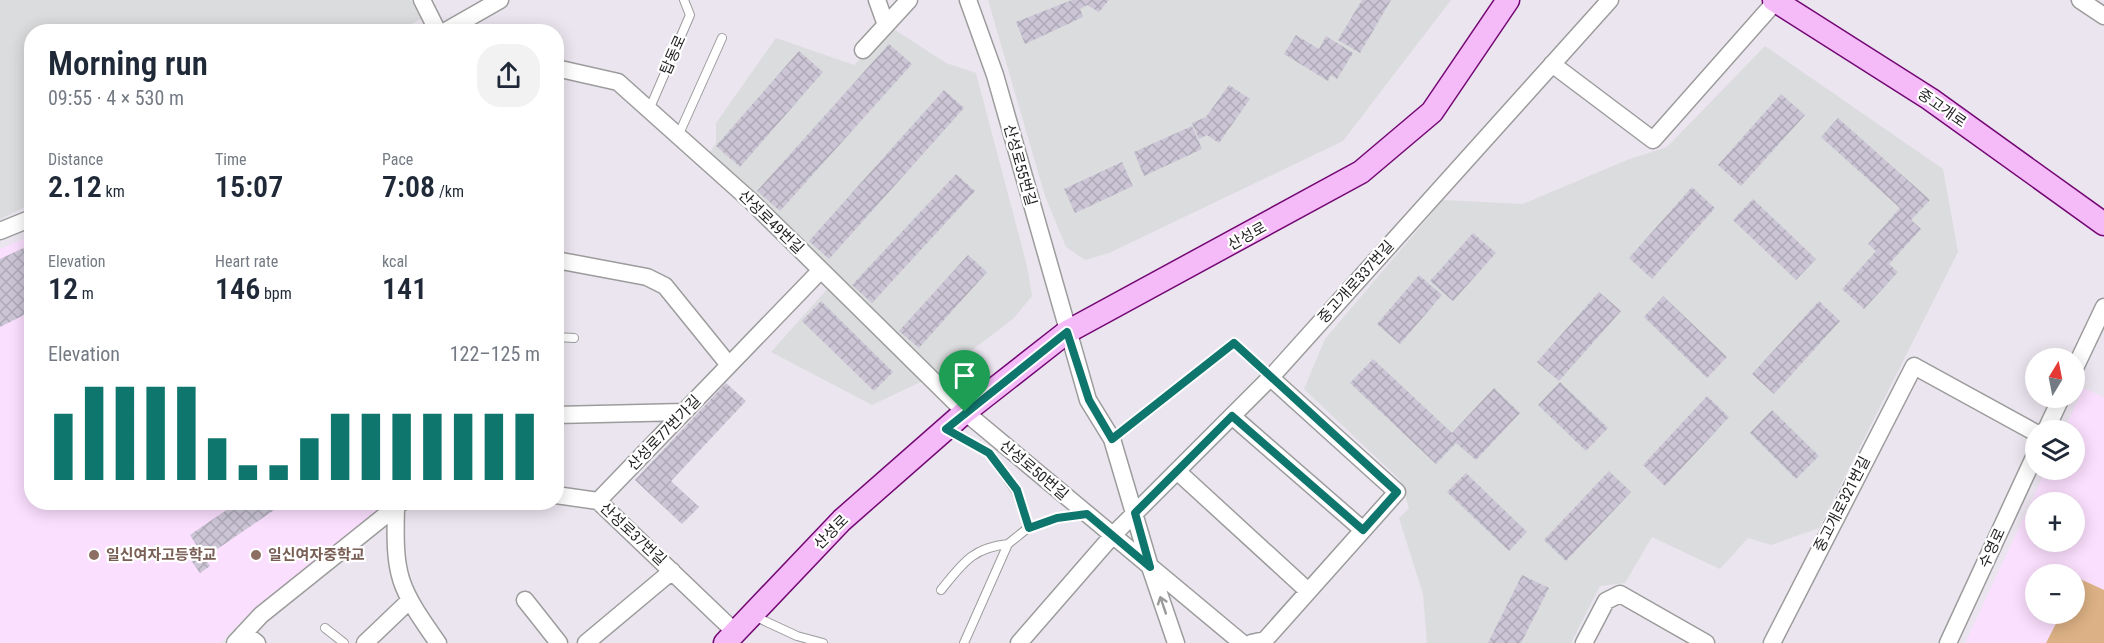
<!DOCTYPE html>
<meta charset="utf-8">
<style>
body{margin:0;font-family:"Roboto Condensed","Noto Sans KR",sans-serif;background:#f2f2f3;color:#1f2937;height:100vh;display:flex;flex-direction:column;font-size:22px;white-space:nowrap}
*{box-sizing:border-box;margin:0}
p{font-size:20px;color:#747a83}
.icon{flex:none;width:33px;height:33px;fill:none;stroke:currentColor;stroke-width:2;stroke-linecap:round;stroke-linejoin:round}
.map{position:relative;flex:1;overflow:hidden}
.drawer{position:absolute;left:24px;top:24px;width:540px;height:486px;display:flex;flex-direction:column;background:#fff;border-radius:24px;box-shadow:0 3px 15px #0003}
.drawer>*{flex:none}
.needle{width:39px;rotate:10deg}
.buttons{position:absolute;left:2025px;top:348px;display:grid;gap:12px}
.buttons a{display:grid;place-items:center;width:60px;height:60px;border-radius:50%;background:#fff;box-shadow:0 3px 15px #0003;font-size:30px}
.pin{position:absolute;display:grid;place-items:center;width:51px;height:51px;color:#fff;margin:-62px -26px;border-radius:50% 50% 50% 0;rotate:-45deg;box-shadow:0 0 6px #0007}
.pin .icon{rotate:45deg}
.round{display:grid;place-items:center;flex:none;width:63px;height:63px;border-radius:24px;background:#f2f2f3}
.headline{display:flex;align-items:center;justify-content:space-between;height:102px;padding:0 24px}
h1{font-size:33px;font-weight:600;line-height:45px}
.figures{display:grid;grid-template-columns:repeat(3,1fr);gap:9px;height:102px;padding:6px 24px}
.figures div{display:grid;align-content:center}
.figures b{font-size:30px;font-weight:600}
.figures small{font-size:16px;font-weight:400}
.figures p{font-size:16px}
.chart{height:168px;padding:12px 24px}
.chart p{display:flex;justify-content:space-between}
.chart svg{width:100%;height:108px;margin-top:6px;stroke:#0f766e;stroke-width:6}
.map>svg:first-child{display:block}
.residential{fill:#dbdcdd}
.education{fill:#fbdffe;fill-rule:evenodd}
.pitch{fill:#dcb185}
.building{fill:url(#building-cross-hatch)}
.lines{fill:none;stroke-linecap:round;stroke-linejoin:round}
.lane-casing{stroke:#9c9c9c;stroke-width:10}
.street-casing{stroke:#9c9c9c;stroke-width:19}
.secondary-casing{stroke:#730873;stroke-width:25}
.lane{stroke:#fff;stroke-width:8}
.street{stroke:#fff;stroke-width:16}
.secondary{stroke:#f5baf8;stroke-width:22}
.oneway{stroke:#9a9a9a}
.route-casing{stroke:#fff;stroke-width:12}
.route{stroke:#0f766e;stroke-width:8}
.education-dot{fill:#8d6e63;stroke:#fff;stroke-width:2}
.labels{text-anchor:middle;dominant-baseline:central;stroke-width:4.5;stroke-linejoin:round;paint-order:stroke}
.street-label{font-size:15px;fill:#1f1f1f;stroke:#fff}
.education-label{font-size:15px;font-weight:bold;fill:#785e54;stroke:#fff;text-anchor:start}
</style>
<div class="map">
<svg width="2104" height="643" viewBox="0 0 2104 643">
<defs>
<pattern id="building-cross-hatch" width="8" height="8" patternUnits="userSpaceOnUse" patternTransform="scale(1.5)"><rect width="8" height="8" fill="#cbc5d6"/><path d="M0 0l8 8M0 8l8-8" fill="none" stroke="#aea9b7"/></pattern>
</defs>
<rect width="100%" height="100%" fill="#ebe5ef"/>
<!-- residential -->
<path class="residential" d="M0,0H411L421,19L396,32H32L31,204L0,219Z
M988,0H1451L1343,141L1109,253L1085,260L1066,247L1045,196Z
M892,28L946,63L976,73L1027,266L1032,296L1014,318L946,370L872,405L771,352L837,278L707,156L716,143V123L776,38L854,65Z
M1765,46L1943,169L1958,252L1819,528L1771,545L1748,538L1720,569L1652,537L1625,583L1600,586L1571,643H1427L1423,594L1399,518L1409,508L1400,480L1304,389L1325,339L1443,200L1523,204L1627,160L1667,147Z"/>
<!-- education -->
<path class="education" d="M31,236L32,502L391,503L255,607L220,643H0V249Z
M2083,388L2104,397V643H1965L2046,470H2074V430H2064ZM2036,502H2074V542H2036ZM2036,574H2074V614H2036Z"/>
<!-- pitch -->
<path class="pitch" d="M2078,578L2104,590V643H2046L2061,614H2074L2075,585Z"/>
<!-- building -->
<path class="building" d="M1072,0H1109L1099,12L1087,5L1080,9L1083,17L1025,44L1016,22Z
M1362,0H1391L1360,53L1338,40Z
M1296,35L1319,49L1326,36L1353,53L1337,79L1331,75L1328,81L1284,54Z
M889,44L912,64L780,211L757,191Z
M799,51L823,72L740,167L716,146Z
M1229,85L1250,99L1219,143L1207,135L1199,139L1192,123L1206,117Z
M944,90L964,108L829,259L809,241Z
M1781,94L1805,115L1741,186L1718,165Z
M1838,118L1930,200L1911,220L1921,229L1889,264L1898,272L1864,309L1842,289L1876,251L1868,244L1900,208L1821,137Z
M1192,126L1202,149L1144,176L1134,152Z
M1122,162L1133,186L1075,213L1064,189Z
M956,174L975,191L872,303L852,285Z
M1692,187L1715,208L1652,279L1629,258Z
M1753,199L1816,259L1796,280L1733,220Z
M1473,233L1496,253L1453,301L1430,281Z
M32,244V311L0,327V259Z
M968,255L987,272L919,348L899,331Z
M1419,275L1442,295L1400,344L1377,324Z
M1599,292L1621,311L1559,381L1537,362Z
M1663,296L1727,357L1707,378L1644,317Z
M821,301L893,372L874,391L802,321Z
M1819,301L1840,321L1774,394L1752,374Z
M1373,359L1452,433L1494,388L1520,413L1476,460L1456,443L1436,464L1350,383Z
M1560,382L1608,428L1586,451L1538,405Z
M726,383L746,401L671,481L699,507L682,524L635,480Z
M1707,396L1729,417L1665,486L1643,465Z
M1772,410L1819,456L1796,479L1750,433Z
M1609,471L1631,492L1566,561L1544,540Z
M1466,473L1527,532L1509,551L1447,492Z
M238,502H286L204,558L210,566L200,573L188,556L199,549L190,535Z
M1522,575L1549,588L1521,643H1488Z"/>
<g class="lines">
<!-- lane casing -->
<g class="lane-casing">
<path id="lane" d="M649,110L690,15L684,0
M678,136L722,38
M556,337L574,338
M946,429L989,453L1016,491L1029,527
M1112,439L1234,343L1271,378
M941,590C963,563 972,548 1008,544
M754,616L797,636L823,643
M325,628L344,643
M964,643L1008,544L1029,527L1057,518L1086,514"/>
</g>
<!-- street casing -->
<g class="street-casing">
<path id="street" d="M422,0L438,32
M877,0L886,25
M968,0L995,75L1088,400L1112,439L1150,567L1176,643
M2080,0L2104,16
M444,32L500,0
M863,50L909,0
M1552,64L1653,140L1776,1
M556,68L618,82L751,201L965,412L1242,643
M0,231L32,218
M556,260L647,277L665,286L729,365
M2074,370L2104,307
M556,415L684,412
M1232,416L1363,530
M2046,430L2061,398
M1177,471L1308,591
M556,495L598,501L734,631
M598,501L821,270
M396,507C394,577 398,586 438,643
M525,600L559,643
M244,633L257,643
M235,643L261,615L402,502
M365,643L409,601
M586,643L672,571
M1019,643L1113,535L1273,375L1610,0
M1251,643L1265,640L1397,492L1271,378
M1584,643L1606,601L1620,594L1706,643
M1772,643L1914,366L2036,433
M1948,643L2036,453"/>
</g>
<!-- secondary casing -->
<g class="secondary-casing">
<path id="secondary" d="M1774,0L1930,99L2104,224
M725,643L842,520L965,412L1067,332L1361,172L1432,112L1508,0"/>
</g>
<!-- lane -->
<use href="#lane" class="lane"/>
<!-- street -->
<use href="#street" class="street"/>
<!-- secondary -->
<use href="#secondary" class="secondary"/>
</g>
<!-- one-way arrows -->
<defs><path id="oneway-shaft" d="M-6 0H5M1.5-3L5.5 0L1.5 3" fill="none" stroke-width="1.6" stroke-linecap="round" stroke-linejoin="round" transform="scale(1.5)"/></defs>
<use class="oneway" href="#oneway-shaft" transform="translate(1163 605) rotate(-109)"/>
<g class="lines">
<!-- route casing -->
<g class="route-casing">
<path id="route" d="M1067,332L1089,400L1112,439L1234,343L1397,492L1363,530L1232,416L1135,513L1150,567L1087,514L1057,518L1029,528L1017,490L989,453L946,429Z"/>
</g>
<!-- route -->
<use href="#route" class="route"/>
</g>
<!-- markers -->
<g class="education-dot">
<circle cx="94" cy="555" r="6"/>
<circle cx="256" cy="555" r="6"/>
</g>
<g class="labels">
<!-- street labels -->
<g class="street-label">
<text transform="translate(673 55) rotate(-66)">탑동로</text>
<text transform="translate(1942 108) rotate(35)">중고개로</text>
<text transform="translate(1020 165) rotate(74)">산성로55번길</text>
<text transform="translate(771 222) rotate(44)">산성로49번길</text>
<text transform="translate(1247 236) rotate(-29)">산성로</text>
<text transform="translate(1356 282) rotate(-48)">중고개로337번길</text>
<text transform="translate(664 433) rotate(-46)">산성로77번가길</text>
<text transform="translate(1034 470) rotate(40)">산성로50번길</text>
<text transform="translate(1842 504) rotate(-63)">중고개로321번길</text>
<text transform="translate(831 532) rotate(-45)">산성로</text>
<text transform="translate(633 534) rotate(43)">산성로37번길</text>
<text transform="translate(1992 548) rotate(-65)">수영로</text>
</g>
<!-- education labels -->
<g class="education-label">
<text x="106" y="555">일신여자고등학교</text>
<text x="268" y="555">일신여자중학교</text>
</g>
</g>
</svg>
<div class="buttons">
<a><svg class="needle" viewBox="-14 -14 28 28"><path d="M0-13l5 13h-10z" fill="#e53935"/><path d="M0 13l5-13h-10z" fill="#747a83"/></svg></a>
<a><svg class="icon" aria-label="layers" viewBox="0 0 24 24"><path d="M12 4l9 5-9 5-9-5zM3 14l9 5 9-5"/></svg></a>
<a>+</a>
<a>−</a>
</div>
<div class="pin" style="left:965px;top:412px;background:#1e9e55"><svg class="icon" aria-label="arrive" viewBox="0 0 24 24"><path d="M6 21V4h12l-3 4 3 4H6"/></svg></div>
<section class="drawer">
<div class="headline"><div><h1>Morning run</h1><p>09:55 · 4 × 530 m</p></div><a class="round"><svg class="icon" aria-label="share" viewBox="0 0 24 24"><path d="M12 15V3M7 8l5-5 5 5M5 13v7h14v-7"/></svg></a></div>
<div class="figures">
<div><p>Distance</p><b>2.12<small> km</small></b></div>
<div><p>Time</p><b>15:07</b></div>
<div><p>Pace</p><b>7:08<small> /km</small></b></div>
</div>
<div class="figures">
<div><p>Elevation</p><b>12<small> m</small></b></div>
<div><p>Heart rate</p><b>146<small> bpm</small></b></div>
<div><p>kcal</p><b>141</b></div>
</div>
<div class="chart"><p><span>Elevation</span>122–125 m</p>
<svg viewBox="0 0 160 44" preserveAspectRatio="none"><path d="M5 44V17M15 44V6M25 44V6M35 44V6M45 44V6M55 44V27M65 44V38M75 44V38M85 44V27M95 44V17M105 44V17M115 44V17M125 44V17M135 44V17M145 44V17M155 44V17"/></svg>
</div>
</section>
</div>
